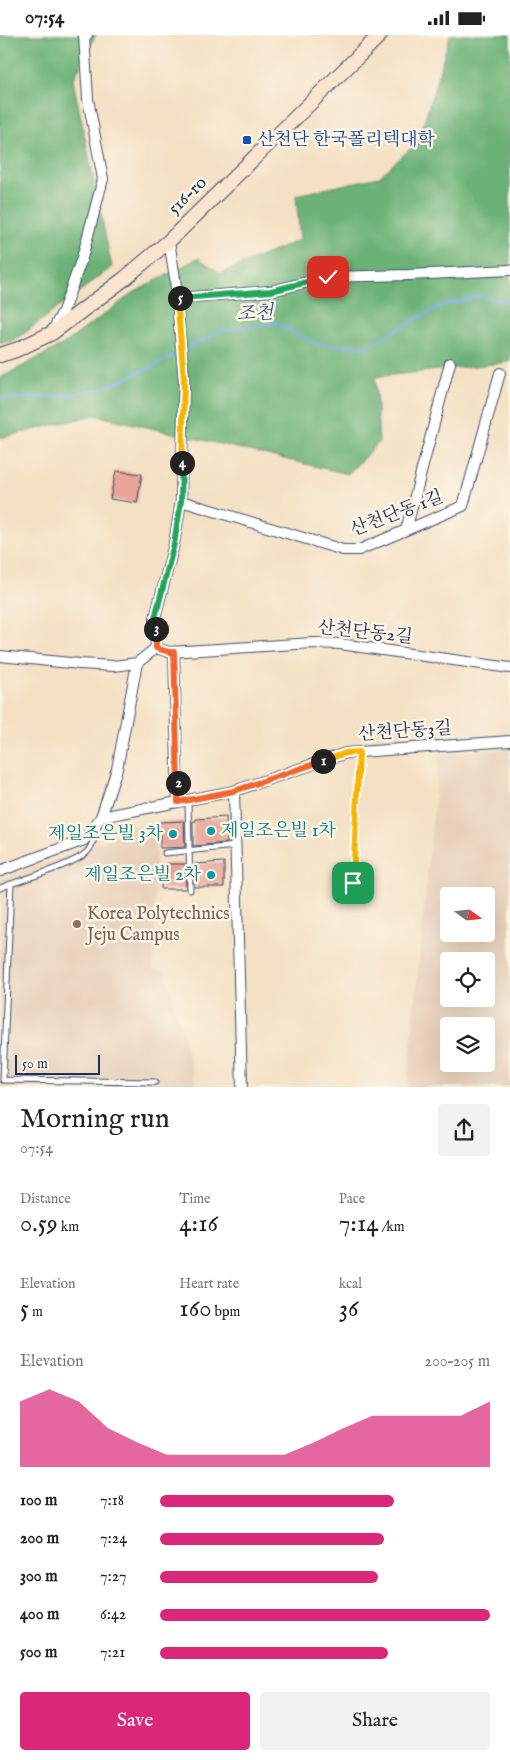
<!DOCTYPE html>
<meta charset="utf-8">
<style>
body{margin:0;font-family:"IM FELL English","Noto Serif KR",serif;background:#f2f2f2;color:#222;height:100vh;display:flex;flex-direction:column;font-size:19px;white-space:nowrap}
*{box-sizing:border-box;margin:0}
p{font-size:16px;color:#767676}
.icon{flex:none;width:28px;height:28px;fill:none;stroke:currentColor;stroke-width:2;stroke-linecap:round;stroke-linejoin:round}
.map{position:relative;height:1052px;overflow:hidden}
.drawer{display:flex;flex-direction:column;background:#fff;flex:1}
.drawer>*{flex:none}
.needle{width:32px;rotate:105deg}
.tools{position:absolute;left:440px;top:852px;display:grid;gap:10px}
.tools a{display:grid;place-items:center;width:55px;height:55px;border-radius:5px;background:#fff;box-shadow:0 5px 20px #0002;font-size:25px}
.scale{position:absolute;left:15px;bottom:12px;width:85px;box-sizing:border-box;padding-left:5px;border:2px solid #1b2f5e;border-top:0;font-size:14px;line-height:18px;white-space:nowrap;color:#1b2f5e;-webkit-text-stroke:4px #fcf5e5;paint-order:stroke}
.pin{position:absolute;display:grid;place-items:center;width:42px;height:42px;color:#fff;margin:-21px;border-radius:10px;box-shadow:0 2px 8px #0006}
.km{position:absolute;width:25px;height:25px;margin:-12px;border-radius:50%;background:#222;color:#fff;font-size:14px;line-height:25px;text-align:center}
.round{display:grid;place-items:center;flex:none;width:52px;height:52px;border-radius:5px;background:#f2f2f2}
.summary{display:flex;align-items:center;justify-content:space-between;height:85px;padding:0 20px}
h1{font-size:28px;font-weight:600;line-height:38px}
.stats{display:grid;grid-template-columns:repeat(3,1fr);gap:8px;height:85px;padding:5px 20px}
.stats div{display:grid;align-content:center}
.stats b{font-size:25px;font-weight:600}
.stats small{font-size:14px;font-weight:400}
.stats p{font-size:14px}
.chart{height:140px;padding:10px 20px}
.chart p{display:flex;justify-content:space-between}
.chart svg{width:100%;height:90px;margin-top:5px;fill:#db2777;opacity:.7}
.cta{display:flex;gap:10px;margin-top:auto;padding:10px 20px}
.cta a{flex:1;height:58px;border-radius:5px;background:#db2777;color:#fff;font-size:20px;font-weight:600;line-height:58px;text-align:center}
.cta a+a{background:#f2f2f2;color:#222}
ul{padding:0 20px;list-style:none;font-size:16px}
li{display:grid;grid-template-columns:80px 60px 1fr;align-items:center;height:38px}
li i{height:12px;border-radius:6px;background:#db2777}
.status{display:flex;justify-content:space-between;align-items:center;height:35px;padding:0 25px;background:#fff;direction:ltr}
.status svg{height:14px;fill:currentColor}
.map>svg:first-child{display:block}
.built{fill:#e7cfb8;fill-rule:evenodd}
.forest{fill:#6cb277;stroke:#44706a}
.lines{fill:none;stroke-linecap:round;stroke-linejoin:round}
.stream{stroke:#72a5de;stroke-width:3}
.building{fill:#e7a497}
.service-casing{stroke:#3c4a6d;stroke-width:7}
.minor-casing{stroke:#3c4a6d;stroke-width:12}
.secondary-casing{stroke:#3c4a6d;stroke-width:16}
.service{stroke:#fff;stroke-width:5}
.minor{stroke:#fff;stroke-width:10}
.secondary{stroke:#fce5cf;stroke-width:14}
.split-1-casing{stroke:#fff;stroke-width:10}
.split-2-casing{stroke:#fff;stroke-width:10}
.split-3-casing{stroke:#fff;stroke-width:10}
.split-4-casing{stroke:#fff;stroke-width:10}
.split-5-casing{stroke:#fff;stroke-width:10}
.split-6-casing{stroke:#fff;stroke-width:10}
.split-1{stroke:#f5b400;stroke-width:6}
.split-2{stroke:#f0652b;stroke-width:6}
.split-3{stroke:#f0652b;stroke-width:6}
.split-4{stroke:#22a559;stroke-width:6}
.split-5{stroke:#f5b400;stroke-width:6}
.split-6{stroke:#22a559;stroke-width:6}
.transit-dot{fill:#1a4fb4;stroke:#fcf5e5;stroke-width:2}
.culture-dot{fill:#0f9aa8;stroke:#fcf5e5;stroke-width:2}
.education-dot{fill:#8d6e63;stroke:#fcf5e5;stroke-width:2}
.labels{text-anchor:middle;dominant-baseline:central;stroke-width:5;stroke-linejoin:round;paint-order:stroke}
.transit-label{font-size:18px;fill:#164399;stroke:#fcf5e5;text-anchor:start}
.street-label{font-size:18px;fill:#1b2f5e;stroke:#fcf5e5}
.culture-label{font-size:18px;fill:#0d838f;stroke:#fcf5e5;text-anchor:end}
.education-label{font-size:18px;fill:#785e54;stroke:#fcf5e5;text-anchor:start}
.water-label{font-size:19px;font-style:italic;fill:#39588b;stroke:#fcf5e5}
</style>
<div class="status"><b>07:54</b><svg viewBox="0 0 49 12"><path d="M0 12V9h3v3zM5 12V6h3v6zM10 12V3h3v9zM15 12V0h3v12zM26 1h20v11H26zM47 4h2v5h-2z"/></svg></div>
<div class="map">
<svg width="510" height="1053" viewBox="0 0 510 1053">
<rect width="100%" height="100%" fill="#fcf5e5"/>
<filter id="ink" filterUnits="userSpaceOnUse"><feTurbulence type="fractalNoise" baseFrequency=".02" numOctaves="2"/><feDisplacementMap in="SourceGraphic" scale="10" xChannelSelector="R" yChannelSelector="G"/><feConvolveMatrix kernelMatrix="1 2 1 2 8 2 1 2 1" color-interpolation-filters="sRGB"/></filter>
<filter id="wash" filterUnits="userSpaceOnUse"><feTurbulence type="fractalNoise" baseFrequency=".0096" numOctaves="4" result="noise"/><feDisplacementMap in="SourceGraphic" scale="20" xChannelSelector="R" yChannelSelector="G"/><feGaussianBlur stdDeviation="1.12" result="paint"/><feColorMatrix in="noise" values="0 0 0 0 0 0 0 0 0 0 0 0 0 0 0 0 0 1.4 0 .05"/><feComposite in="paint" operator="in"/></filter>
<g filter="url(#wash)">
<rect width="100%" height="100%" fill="#f4e0c3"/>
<!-- built -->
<path class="built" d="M510,714V1052H407L439,717ZM449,861H486V899H449ZM449,926H486V964H449ZM449,991H486V1029H449Z
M135,790L156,797L153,934L165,936L197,1052L0,1053V844L107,805Z"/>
<!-- forest -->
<path class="forest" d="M0,0H96L73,45L112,232L14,306L0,308Z
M450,0H510V327L375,342L379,407L348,439L95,380L0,403V343L64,309L133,258L198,223L221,238L300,205L296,160L379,142L418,107Z"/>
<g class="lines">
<!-- stream -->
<path class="stream" d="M0,363H24L62,361L98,355L150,333L220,296L276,288L317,309L366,312L440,271L478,261L510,267"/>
</g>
<g id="blocks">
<!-- building -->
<path class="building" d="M116,436L142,439L137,468L110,464Z
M226,782L227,808L193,811V786H196V784Z
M184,786L185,812L160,813V787Z
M224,827V852H194V829Z
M162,829H185L186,854H161Z"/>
</g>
</g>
<g filter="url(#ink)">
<use href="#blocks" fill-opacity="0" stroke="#3c4a6d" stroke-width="1"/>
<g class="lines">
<!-- service casing -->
<g class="service-casing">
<path id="service" d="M188,765L190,855
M165,818L236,811
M353,848L359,717
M11,849L3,1045L155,1047
M0,853C20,845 74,830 87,817C93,811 95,800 98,792"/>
</g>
<!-- minor casing -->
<g class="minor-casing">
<path id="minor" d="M177,263L271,256L328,242L409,240L510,235
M53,295L63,276L82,223L103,144L88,64L84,1L87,0
M181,466L343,515H359L463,471L500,338
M406,495L450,328
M156,613L155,583L174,509L181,466L184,344L175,243L169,206
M156,613L169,617L313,608L340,609L510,633
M174,617L178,767
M0,621L80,629L113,631L137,628L156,613
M234,756L242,1053
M101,782L234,756L346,718L510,706
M0,836L84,805L101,782L117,734L137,628"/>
</g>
<!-- secondary casing -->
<g class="secondary-casing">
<path id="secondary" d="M0,320L16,315L52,298L124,244L169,206L380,0"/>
</g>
<!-- service -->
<use href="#service" class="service"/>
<!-- minor -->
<use href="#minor" class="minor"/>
<!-- secondary -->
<use href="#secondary" class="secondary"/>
</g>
</g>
<g class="lines" filter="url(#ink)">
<!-- split-1 casing -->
<g class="split-1-casing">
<path id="split-1" d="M323,726L346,718L359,717L353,848"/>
</g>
<!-- split-2 casing -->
<g class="split-2-casing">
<path id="split-2" d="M178,748V767L234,756L323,726"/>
</g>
<!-- split-3 casing -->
<g class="split-3-casing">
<path id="split-3" d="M156,594V613L169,617H174L178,748"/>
</g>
<!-- split-4 casing -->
<g class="split-4-casing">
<path id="split-4" d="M156,594L155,583L174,509L181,466L182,428"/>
</g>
<!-- split-5 casing -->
<g class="split-5-casing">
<path id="split-5" d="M180,263H177L184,344L182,428"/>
</g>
<!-- split-6 casing -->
<g class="split-6-casing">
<path id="split-6" d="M180,263L271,256L328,242"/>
</g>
<!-- split-1 -->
<use href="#split-1" class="split-1"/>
<!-- split-2 -->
<use href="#split-2" class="split-2"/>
<!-- split-3 -->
<use href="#split-3" class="split-3"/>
<!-- split-4 -->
<use href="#split-4" class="split-4"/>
<!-- split-5 -->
<use href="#split-5" class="split-5"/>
<!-- split-6 -->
<use href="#split-6" class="split-6"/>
</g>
<!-- markers -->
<rect class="transit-dot" x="242" y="100" width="10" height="10" rx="2.5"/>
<g class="culture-dot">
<circle cx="211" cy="796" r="5"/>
<circle cx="173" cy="799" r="5"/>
<circle cx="211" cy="840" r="5"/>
</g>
<circle class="education-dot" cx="77" cy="889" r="5"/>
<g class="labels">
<!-- transit labels -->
<g class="transit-label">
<text x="257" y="105">산천단 한국폴리텍대학</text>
</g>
<!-- street labels -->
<g class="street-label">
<text transform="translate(188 161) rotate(-44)">516-ro</text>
<text transform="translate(397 479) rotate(-21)">산천단동 1길</text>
<text transform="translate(365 598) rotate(6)">산천단동2길</text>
<text transform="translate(405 697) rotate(-4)">산천단동3길</text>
</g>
<!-- culture labels -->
<g class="culture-label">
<text x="221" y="796" text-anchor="start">제일조은빌 1차</text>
<text x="163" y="799">제일조은빌 3차</text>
<text x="201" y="840">제일조은빌 2차</text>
</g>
<!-- education labels -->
<g class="education-label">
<text x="87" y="879">Korea Polytechnics<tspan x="87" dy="21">Jeju Campus</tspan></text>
</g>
<!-- water labels -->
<g class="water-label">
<text transform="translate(255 279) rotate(-3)">조천</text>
</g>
</g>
</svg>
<div class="tools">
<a><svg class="needle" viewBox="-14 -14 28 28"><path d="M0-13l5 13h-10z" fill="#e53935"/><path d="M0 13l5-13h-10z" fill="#767676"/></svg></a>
<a><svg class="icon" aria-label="locate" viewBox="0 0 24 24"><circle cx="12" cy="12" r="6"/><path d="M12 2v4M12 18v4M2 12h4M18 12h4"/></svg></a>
<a><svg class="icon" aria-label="layers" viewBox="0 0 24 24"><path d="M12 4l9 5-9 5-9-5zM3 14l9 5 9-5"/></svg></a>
</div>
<div class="scale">50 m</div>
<div class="pin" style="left:353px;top:848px;background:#1e9e55"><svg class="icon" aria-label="arrive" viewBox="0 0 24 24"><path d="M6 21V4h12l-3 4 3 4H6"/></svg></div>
<div class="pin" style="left:328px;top:242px;background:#d93025"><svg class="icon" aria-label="check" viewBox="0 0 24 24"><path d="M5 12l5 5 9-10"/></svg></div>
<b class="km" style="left:323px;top:726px">1</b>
<b class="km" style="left:178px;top:748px">2</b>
<b class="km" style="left:156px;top:594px">3</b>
<b class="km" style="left:182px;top:428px">4</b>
<b class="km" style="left:180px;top:263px">5</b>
</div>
<section class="drawer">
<div class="summary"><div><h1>Morning run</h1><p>07:54</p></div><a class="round"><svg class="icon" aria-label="share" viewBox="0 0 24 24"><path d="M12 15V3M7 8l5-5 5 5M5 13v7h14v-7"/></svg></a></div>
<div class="stats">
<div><p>Distance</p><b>0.59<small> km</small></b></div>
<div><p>Time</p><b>4:16</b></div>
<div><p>Pace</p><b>7:14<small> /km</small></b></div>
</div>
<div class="stats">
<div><p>Elevation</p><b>5<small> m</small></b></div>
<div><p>Heart rate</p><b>160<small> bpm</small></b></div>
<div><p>kcal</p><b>36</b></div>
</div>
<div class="chart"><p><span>Elevation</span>200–205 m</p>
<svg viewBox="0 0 160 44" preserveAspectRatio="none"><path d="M0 44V12L10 6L20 12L30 25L40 32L50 38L60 38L70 38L80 38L90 38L100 32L110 25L120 19L130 19L140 19L150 19L160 12V44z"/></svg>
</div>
<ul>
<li><b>100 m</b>7:18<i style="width:71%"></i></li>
<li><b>200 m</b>7:24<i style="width:68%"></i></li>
<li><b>300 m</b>7:27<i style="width:66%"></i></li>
<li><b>400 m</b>6:42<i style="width:100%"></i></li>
<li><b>500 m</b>7:21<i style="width:69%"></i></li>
</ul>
<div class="cta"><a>Save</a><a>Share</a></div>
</section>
